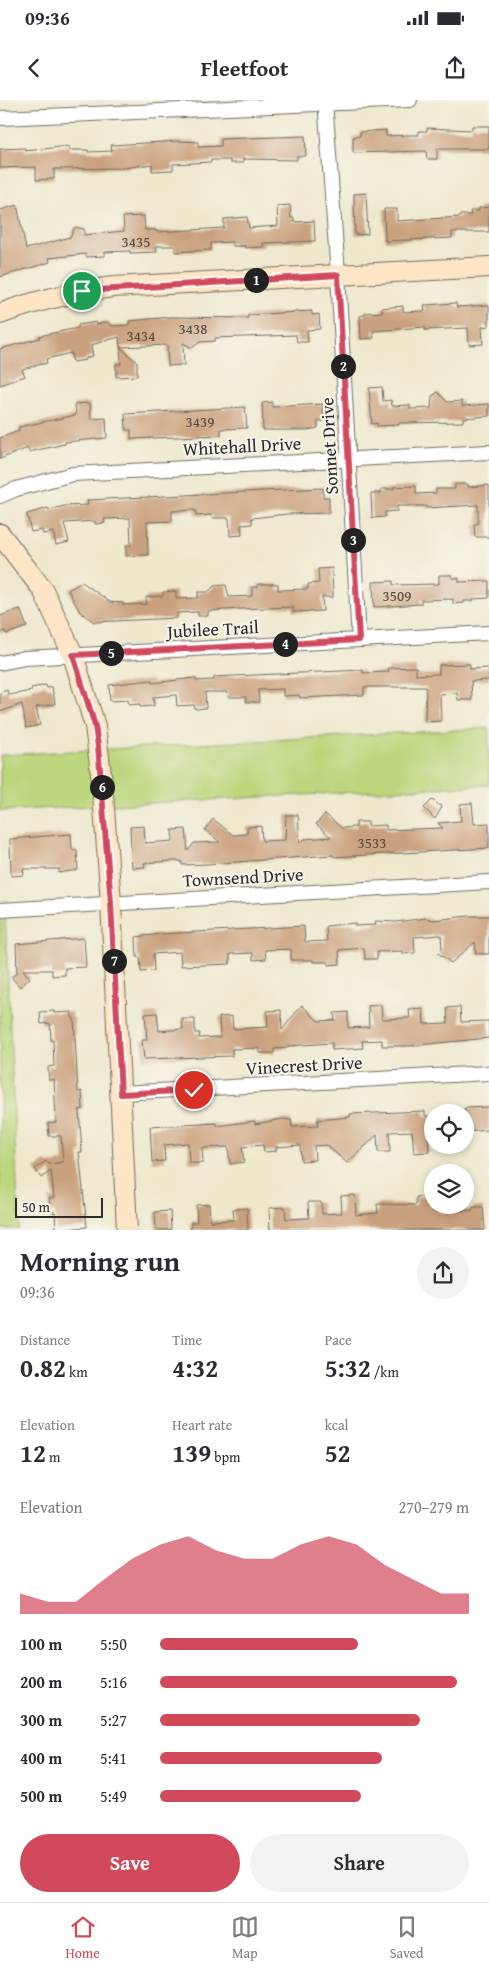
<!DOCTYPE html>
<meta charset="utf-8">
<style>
body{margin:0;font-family:"Gentium Book Plus",serif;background:#f2f2f3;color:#2b2b33;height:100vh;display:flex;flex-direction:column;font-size:19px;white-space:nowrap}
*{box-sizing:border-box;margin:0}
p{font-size:16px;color:#7c7c81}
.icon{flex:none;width:28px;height:28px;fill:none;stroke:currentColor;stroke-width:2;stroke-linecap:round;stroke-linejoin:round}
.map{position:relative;height:1130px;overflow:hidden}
.drawer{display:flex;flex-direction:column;background:#fff;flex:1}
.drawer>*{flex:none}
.fabs{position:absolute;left:424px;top:1004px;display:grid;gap:10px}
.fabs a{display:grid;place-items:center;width:50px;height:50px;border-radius:50%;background:#fff;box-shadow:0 2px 8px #0003;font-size:25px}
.scale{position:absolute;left:15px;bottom:12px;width:88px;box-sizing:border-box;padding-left:5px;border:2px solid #2b2b2b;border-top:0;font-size:14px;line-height:18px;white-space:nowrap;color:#2b2b2b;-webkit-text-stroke:4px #f7f3e8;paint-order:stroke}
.pin{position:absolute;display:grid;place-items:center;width:42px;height:42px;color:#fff;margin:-21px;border:2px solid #fff;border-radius:50%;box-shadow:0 1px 5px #0007}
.km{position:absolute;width:25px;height:25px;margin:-12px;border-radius:50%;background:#222;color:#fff;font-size:14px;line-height:25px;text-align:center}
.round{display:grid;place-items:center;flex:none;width:52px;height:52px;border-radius:26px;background:#f2f2f3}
.summary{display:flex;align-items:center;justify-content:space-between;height:85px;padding:0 20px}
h1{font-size:28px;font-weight:700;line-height:38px}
.metrics{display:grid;grid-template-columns:repeat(3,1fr);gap:8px;height:85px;padding:5px 20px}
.metrics div{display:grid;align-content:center}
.metrics b{font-size:25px;font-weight:700}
.metrics small{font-size:14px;font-weight:400}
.metrics p{font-size:14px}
.chart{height:140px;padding:10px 20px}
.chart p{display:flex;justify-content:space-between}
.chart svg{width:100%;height:90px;margin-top:5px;fill:#d1495b;opacity:.7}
.cta{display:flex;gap:10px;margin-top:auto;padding:10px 20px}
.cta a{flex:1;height:58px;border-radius:30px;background:#d1495b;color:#fff;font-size:20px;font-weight:700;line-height:58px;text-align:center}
.cta a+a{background:#f2f2f3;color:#2b2b33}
ul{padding:0 20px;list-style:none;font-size:16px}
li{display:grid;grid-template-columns:80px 60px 1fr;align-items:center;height:38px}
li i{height:12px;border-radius:6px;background:#d1495b}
.status{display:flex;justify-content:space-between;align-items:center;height:35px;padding:0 25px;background:#fff;direction:ltr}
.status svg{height:14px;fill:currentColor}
header{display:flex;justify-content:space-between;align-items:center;height:65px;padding:0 20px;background:#fff;font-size:22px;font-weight:700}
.menu{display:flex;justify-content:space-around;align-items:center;height:70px;border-top:1px solid #e1e1e2;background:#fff;font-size:14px;color:#7c7c81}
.menu a{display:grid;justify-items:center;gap:2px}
.menu .active{color:#d1495b}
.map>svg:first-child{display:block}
.green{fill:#bbd67b;stroke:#738053}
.building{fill:#caa17e}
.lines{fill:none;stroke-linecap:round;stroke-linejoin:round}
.street-casing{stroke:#6f6d64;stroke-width:16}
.secondary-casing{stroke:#6f6d64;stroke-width:22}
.street{stroke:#fff;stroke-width:14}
.secondary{stroke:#fde5c5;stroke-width:20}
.route-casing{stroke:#fff;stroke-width:10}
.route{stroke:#d1495b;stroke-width:6}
.labels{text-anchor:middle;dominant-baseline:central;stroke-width:4.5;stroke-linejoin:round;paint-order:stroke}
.number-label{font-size:15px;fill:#534840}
.street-label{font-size:18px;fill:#2b2b2b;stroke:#f7f3e8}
</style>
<div class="status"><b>09:36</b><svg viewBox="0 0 49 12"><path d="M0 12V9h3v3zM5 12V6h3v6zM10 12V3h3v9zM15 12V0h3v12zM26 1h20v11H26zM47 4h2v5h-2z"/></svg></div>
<header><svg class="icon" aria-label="back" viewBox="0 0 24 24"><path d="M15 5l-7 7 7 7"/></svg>Fleetfoot<svg class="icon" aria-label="share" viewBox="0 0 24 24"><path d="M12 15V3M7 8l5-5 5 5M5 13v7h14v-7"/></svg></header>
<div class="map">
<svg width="489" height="1130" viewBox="0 0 489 1130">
<rect width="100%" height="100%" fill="#f7f3e8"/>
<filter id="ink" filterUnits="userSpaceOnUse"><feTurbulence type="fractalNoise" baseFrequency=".02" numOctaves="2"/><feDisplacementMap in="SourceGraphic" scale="10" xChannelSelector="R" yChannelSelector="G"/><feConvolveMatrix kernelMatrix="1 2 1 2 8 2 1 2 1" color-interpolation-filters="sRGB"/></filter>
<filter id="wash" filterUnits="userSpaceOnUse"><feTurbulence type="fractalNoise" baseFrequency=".0096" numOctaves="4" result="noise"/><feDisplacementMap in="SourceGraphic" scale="20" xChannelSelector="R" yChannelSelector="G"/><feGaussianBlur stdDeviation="1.12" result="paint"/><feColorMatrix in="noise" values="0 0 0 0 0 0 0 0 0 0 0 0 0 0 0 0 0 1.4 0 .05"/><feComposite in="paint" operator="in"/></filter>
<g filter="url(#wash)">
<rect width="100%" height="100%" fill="#eee8cd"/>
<!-- green -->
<path class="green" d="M489,628V685L0,711V655Z
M0,814H5L19,1129H0Z"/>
<g id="blocks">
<!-- building -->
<path class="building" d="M472,26H489V49H437V59H427L426,51L353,53V37L360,36V32L386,30V36L408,35H419V31H427V28L472,30Z
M305,36L306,56H297V60L243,59V63H230V60H211V62L173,64V70L152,71V64L124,68L54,69V79L36,80V67L0,68V49L25,48V51L69,46V50H88V52L112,51L111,45L179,41L198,42V47L221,46V39Z
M366,93L368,134L355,135L354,94Z
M17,105L26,149L70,137L75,127L84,129V135L124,131L123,117L144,116L145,130H156V132L224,128V119L247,117L249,128L278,126L277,106L290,105L291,118H294V122L314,121L315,141L263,143L264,147L245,148V146H233L232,142L211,143V150L175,152V146H156L157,152L130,153V151L105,152V156L86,157L85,154L49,158L50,162L0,177V110Z
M489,107V132H452V138L385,141L384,109H397V121L460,117V115H471L470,111H479V108Z
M456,203L457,207L489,205V226L482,227L483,244L469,245L468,228L425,230V227L373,231L374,238L361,239L360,216L365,215V213L382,212V208L403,206V212L425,211L424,205Z
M312,211V215L319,214L320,229L307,230L308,242H297L296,235L215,238V241L200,242L192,248L183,243L184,265L168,266L167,245L120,247L119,237L91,245L93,256L86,258V260L73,262L71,253L46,259L47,263L22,269L25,276L0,285V249L40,238L39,236L78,228V225L96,222V224L107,222L112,226L129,225V221L171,217L248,218V215Z
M120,247L137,262V276L116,277V264H121Z
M382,287L383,301L391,300L392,306L410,305V309L431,308L432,296L438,292L447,302L462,301V306L489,304V316L463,318V322L399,323V325L377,326V323L372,324L369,288Z
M272,302V307L323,304L324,321H318V328L308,330H263L262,303Z
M90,303L91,319L106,318L107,338L65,342V344L29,352L28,348L0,359V338L19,331V327L76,315L75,304Z
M245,307L247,328L221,329V335L131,339V330H126L125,314Z
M455,384H468V387L489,385V437H475L474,424H478V405L426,408V406H397V411L385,412V417L372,418L371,393H381V389H394L393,387L416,386V394L436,393V389H455Z
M323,388V397H329V413L287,414L252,418V424L241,425L242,435L230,436L229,418H213L212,415L196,416L195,410L172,411V421L147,422L148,455L126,456V445H131L130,418L104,419L105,423L95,424V421L64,423L69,442L56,445L53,432L43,434L42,430L31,432L27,414L48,408L49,410L64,406L88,405L87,400Z
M332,468L333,497H322L323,511L293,512V507L240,509L208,511V516H198V512L177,513V518L94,522L80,512L68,490L82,482L110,502L123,503V505L147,504L146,497L163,496V492L176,491V499L198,498V492H208L214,486L226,485L229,497L252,496V487H258V484H278V490L308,489V484L319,483L318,469Z
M439,475H452V478H459V482L489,481V498L473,499V501H464V503L453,504V499L421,500V504L374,507L373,482L393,481V485L439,484Z
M20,509L27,527L6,534L5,531L0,533V516Z
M470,564V569L489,568V580L471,581L472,600H458L457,593L440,594L441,621L425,622L426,587H364V595L300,598L299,595L283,596V589L258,590L259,602H246V597H228L227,592H205L206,608L195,609L194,605L177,606L176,595L153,597L154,606L140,607V604L129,605L128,600L110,601L109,585L134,582L152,580V583L195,578L196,581L214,580V577L363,570V573L389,572L388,568L416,567V575L439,574V565Z
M46,585L47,588L52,587L55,604L36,607L40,625L26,628L22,604L0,612V593L7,590L9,595L32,591L31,588Z
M432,700L442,707L435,719L424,708Z
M472,703L474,724L489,723V748L334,757L333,755L208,764L182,765V761H172L144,763L145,767L132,768L130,727L144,726L145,743L173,741L172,730L186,729L188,751L194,743L220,742L205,730L213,719L233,735L247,734V727L261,726L262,741L285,740L286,715H298L300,743L304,739L331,737L316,724L325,714L342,728L356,727V722H368V726L386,725V730L443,728L438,723L461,721L460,704Z
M71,734L72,750H77L78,770L59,773V769H23L24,775L11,776L10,739Z
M469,816H489V854H476L475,842L451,863L438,853L442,849L441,835L414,837L415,853L403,854V851L377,852V859H365L364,848L339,850L340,864L328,865V862H313V860H291V849L265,850L266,859L253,860V853L230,854V864L181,866L180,852L153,854L154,871L141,872L140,857H137L136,837L161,834L304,826L305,842L327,841L326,826L355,823V826L376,825L375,821L396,822L426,818L433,820Z
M84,838L86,867L65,868V875L52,876V870H23L30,878L20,887L11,877L17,873L16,844Z
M302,905L318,921L335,920L334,913L348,912V928L369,927L368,906L381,905L382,919L410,918L409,910L423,909L424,924L448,923L447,908L460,907L461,922L489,921V938L408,946H382V940L362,941L363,948L332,950V943L288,946V948L274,949V953H260V948L232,949V956L144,959L142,940H147L145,914L157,913L159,931L183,929L182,919H195V933H200L199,938L220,937L219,917L232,916L233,929L268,927L267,911L281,910L282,930Z
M54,911V913L72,912V918H74L78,992L82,991L83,1009L79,1010L82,1052H79L87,1127L56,1130L55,1112H50L49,1098H54L51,1071L41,1078L35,1069L46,1061L49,1064L63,1062L61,1036H49L48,1023L56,1022L54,979L49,980L48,967L54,966L53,940L51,941L50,923L41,924L40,912Z
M489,1007V1030L465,1032V1008Z
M425,1011V1016H432V1038H428L429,1052L414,1053L412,1031L389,1032L390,1052H378L377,1035L347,1063L327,1045L314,1046L315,1060L301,1061L300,1045L276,1047V1051L264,1052L263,1045L242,1047L244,1062L230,1064L228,1047L202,1048L203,1063H189L188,1043L164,1045L165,1061L152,1062L150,1027L217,1023V1026L255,1021V1024L283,1019L291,1020L292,1027L318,1026L317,1020L350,1017V1014Z
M355,1095L356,1115L378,1113L377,1104L416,1105V1097L428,1096L429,1107L438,1106V1112L473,1110V1107H483L485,1130H270L269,1108L285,1107L286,1119L309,1118L308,1102H321L322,1114L342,1113L341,1096Z
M209,1104L210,1121L234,1120L233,1109L247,1108L248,1130H191V1122H197L196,1105Z
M170,1111L171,1130H156L155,1112Z"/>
</g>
</g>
<g filter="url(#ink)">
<use href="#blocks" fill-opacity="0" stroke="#6f6d64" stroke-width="1"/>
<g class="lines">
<!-- street casing -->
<g class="street-casing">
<path id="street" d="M325,0L338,175L359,540
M0,18L410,0
M0,396L16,389L73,374L489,352
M0,563L25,558L489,533
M0,810L489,782
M121,993L489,973"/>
</g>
<!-- secondary casing -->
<g class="secondary-casing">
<path id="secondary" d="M0,214C37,200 75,192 113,187L489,167
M0,434L43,490L73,555L95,626L102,682L111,803L127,1130"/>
</g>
<!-- street -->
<use href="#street" class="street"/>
<!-- secondary -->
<use href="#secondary" class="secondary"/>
</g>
</g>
<g class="lines" filter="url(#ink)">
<!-- route casing -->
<g class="route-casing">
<path id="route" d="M82,191L338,175L359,540L73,555L95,626L98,646L111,803L121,994L194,990"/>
</g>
<!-- route -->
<use href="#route" class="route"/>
</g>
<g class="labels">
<!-- number labels -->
<g class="number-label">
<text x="136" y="141">3435</text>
<text x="193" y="228">3438</text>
<text x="141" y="235">3434</text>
<text x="200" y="321">3439</text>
<text x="397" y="495">3509</text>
<text x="372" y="742">3533</text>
</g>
<!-- street labels -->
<g class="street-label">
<text transform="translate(242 346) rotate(-3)">Whitehall Drive</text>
<text transform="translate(329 346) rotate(-93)">Sonnet Drive</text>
<text transform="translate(213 529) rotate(-3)">Jubilee Trail</text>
<text transform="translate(243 777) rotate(-3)">Townsend Drive</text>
<text transform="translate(304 965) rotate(-3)">Vinecrest Drive</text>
</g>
</g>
</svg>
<div class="fabs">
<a><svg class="icon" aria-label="locate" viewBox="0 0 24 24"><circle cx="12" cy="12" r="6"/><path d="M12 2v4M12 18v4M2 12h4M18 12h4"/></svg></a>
<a><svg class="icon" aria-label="layers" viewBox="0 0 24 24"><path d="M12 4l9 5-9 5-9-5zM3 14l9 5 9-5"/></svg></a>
</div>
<div class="scale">50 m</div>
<div class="pin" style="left:82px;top:191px;background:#1e9e55"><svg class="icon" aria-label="arrive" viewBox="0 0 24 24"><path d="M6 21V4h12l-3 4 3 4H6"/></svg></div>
<div class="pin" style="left:194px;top:990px;background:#d93025"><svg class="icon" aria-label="check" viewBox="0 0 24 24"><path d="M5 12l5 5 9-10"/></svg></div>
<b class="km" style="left:256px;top:180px">1</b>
<b class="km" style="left:343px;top:266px">2</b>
<b class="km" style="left:353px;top:440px">3</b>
<b class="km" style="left:285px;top:544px">4</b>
<b class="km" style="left:111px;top:553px">5</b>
<b class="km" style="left:102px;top:687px">6</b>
<b class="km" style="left:114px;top:861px">7</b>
</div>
<section class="drawer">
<div class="summary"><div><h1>Morning run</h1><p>09:36</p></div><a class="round"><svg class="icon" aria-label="share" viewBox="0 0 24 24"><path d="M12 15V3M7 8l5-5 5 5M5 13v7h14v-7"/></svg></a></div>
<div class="metrics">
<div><p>Distance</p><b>0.82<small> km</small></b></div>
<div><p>Time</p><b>4:32</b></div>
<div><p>Pace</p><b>5:32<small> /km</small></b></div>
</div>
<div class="metrics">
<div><p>Elevation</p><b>12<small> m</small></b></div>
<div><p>Heart rate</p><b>139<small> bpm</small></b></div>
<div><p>kcal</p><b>52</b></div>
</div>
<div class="chart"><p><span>Elevation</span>270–279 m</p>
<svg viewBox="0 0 160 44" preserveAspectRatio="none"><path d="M0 44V34L10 38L20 38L30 27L40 17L50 10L60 6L70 13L80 17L90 17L100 10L110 6L120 10L130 20L140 27L150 34L160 34V44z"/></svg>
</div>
<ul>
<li><b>100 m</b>5:50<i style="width:64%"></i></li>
<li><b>200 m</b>5:16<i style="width:96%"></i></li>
<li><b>300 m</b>5:27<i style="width:84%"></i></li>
<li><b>400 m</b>5:41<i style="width:72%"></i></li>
<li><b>500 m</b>5:49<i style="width:65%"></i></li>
</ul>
<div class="cta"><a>Save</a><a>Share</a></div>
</section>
<nav class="menu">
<a class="active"><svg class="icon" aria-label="home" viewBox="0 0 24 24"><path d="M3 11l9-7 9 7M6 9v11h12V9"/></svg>Home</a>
<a><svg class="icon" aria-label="map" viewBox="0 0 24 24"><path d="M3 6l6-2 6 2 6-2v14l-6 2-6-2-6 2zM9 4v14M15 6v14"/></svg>Map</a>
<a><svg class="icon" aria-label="saved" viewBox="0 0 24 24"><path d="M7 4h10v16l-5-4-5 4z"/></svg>Saved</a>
</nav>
